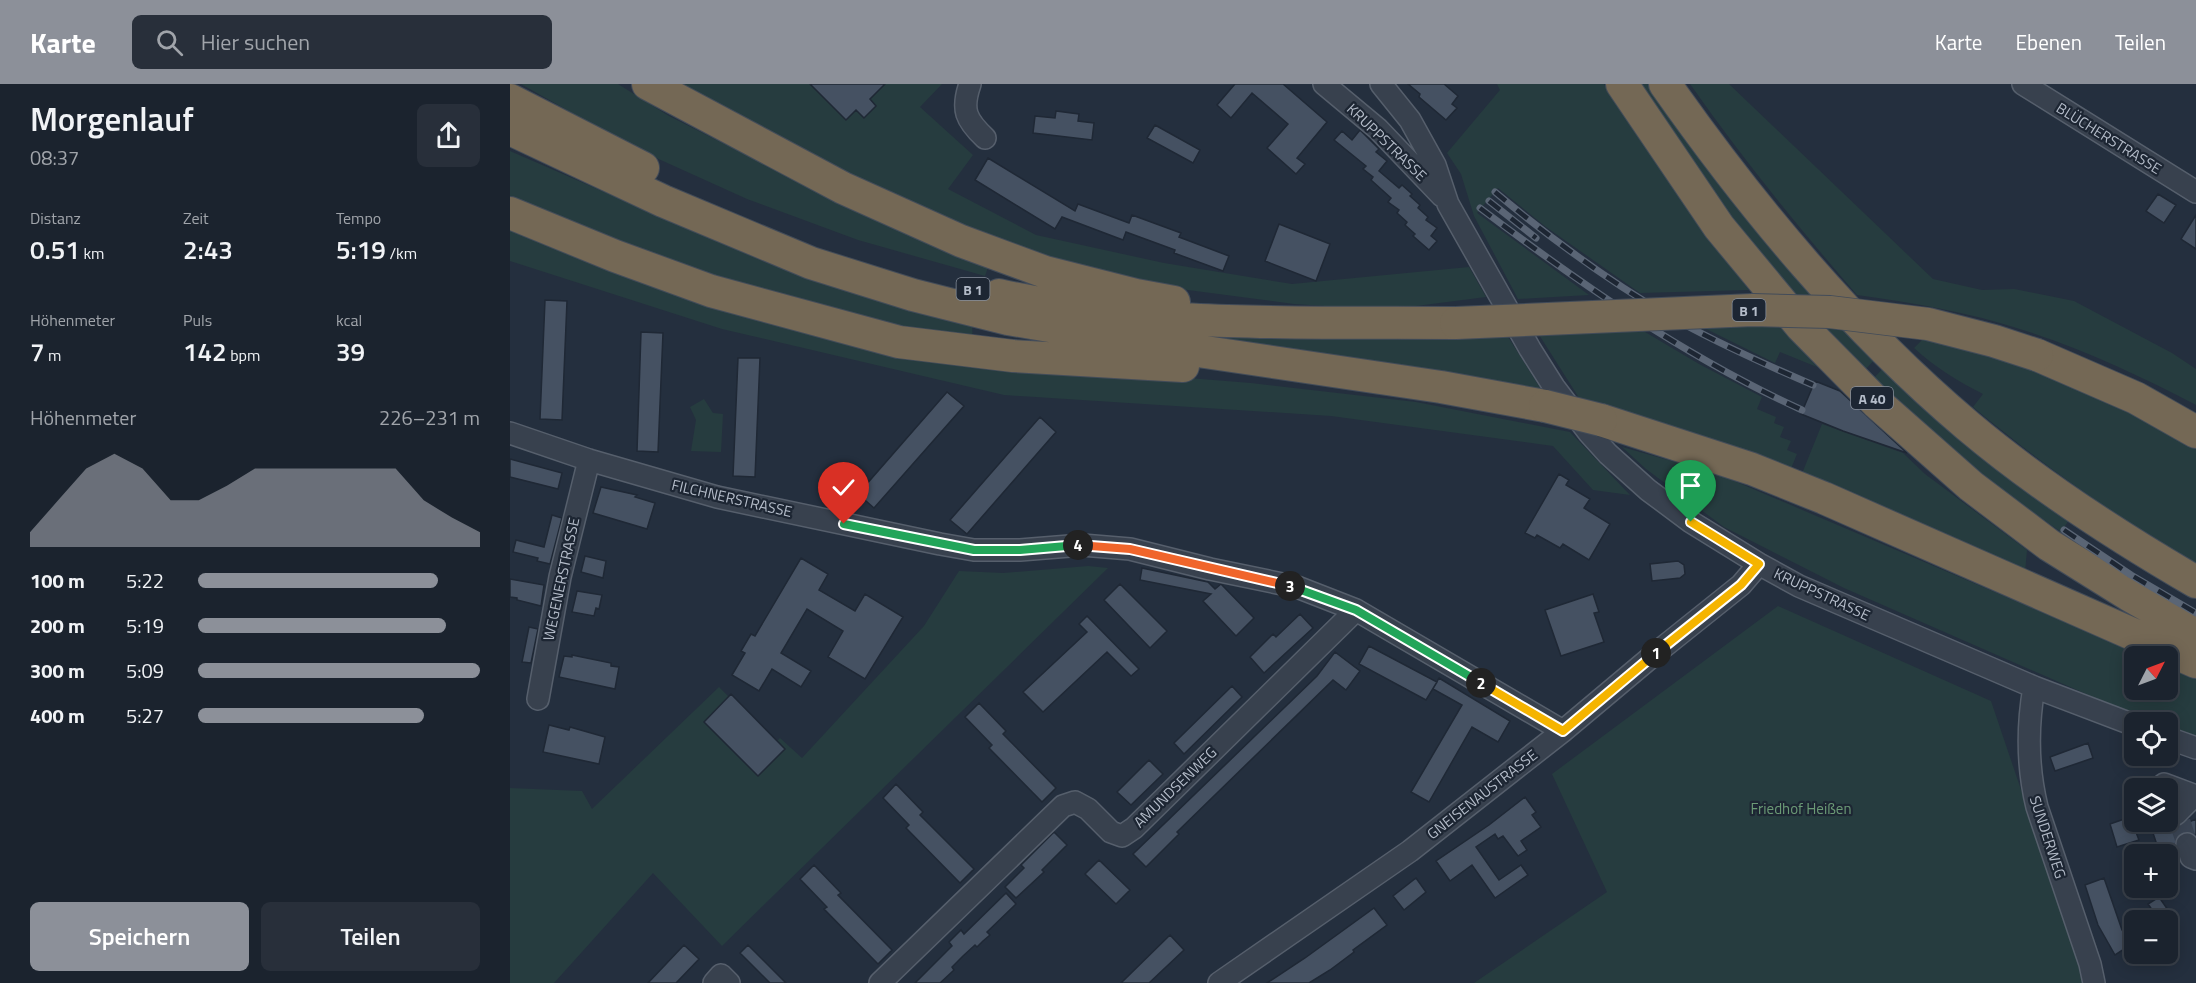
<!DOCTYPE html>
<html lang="de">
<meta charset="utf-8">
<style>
body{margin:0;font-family:"Titillium Web",sans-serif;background:#282f3a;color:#f1f3f6;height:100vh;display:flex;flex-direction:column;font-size:22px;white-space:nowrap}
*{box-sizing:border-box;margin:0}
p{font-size:20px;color:#a0a4aa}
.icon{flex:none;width:33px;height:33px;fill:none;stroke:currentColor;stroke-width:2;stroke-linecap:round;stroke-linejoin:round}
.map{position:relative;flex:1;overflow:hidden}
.details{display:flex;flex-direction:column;background:#1b232e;width:510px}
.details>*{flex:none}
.needle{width:39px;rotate:48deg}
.tools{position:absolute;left:1614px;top:562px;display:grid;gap:12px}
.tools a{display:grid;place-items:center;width:54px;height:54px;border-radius:9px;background:#1b232e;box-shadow:0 3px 15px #0003,0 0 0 2px #39404a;font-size:30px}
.pin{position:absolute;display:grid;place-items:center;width:51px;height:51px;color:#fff;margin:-62px -26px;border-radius:50% 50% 50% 0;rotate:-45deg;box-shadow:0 0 6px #0007}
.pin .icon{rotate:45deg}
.km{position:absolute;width:30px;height:30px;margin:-15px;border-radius:50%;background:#222;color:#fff;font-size:16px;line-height:30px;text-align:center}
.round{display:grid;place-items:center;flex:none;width:63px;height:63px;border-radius:9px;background:#282f3a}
.summary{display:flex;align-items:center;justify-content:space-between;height:102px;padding:0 30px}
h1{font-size:33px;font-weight:600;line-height:45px}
.stats{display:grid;grid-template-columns:repeat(3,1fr);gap:9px;height:102px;padding:6px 30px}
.stats div{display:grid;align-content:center}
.stats b{font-size:26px;font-weight:600}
.stats small{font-size:16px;font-weight:400}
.stats p{font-size:16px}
.chart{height:168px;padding:12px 30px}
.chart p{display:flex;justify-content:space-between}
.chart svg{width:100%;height:108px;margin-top:6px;fill:#8c9099;opacity:.7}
.button{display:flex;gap:12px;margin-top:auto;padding:12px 30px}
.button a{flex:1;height:69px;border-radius:9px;background:#8c9099;color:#fff;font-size:24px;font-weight:600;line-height:69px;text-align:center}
.button a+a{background:#282f3a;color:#f1f3f6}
ul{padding:0 30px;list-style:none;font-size:20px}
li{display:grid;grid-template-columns:96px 72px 1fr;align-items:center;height:45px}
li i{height:15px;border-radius:8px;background:#8c9099}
header{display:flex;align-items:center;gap:36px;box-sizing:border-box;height:84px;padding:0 30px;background:#8c9099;color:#fff}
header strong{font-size:28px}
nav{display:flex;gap:33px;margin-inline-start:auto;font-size:21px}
.search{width:420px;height:54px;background:#282f3a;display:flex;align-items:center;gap:15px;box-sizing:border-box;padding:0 21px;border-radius:9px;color:#a0a4aa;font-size:22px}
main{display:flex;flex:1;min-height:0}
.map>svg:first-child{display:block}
.green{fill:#263c3f}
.building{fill:#455162;stroke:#1f2835;stroke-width:1.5}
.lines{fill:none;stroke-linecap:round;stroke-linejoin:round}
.minor-tunnel{stroke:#3a4453;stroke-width:21;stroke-dasharray:21 10;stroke-linecap:butt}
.minor-casing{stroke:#565f6c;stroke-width:24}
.highway-casing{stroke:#434c59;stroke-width:34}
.minor{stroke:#38414e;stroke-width:21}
.highway{stroke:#746855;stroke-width:32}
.rail-casing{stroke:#5a6575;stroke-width:7}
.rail{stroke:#1d2633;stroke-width:4.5;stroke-dasharray:14;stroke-linecap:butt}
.highway-bridge-casing{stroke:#434c59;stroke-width:34;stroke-linecap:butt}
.highway-bridge{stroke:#746855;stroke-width:32}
.split-1-casing{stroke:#fff;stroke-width:12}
.split-2-casing{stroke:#fff;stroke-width:12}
.split-3-casing{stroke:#fff;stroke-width:12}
.split-4-casing{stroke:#fff;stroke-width:12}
.split-5-casing{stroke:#fff;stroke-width:12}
.split-1{stroke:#f5b400;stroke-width:8}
.split-2{stroke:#f5b400;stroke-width:8}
.split-3{stroke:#22a559;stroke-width:8}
.split-4{stroke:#f0652b;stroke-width:8}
.split-5{stroke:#22a559;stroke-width:8}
.labels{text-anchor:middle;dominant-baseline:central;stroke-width:4.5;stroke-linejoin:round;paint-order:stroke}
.shield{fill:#1d2633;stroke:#878f9c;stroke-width:1.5}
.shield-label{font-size:14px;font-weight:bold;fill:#b4bcc9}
.street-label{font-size:15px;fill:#b4bcc9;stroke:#1d2633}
.park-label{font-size:15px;fill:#6b9a76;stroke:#1d2633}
</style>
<header>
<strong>Karte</strong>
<div class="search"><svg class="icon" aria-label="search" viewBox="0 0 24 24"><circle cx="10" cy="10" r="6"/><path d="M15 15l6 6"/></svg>Hier suchen</div>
<nav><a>Karte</a><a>Ebenen</a><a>Teilen</a></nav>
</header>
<main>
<section class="details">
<div class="summary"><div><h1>Morgenlauf</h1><p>08:37</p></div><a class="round"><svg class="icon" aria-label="share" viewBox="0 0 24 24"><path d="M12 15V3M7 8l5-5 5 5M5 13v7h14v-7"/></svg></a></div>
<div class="stats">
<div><p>Distanz</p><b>0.51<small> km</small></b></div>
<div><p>Zeit</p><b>2:43</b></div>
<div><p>Tempo</p><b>5:19<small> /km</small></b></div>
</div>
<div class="stats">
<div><p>Höhenmeter</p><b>7<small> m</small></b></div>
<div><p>Puls</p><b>142<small> bpm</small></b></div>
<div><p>kcal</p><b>39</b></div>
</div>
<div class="chart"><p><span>Höhenmeter</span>226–231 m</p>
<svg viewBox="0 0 160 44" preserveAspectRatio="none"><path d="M0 44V38L10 25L20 12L30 6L40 12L50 25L60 25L70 19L80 12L90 12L100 12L110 12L120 12L130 12L140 25L150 32L160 38V44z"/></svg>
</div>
<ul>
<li><b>100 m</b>5:22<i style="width:85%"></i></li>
<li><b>200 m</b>5:19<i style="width:88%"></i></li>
<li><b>300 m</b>5:09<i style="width:100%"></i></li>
<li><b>400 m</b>5:27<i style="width:80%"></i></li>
</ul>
<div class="button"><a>Speichern</a><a>Teilen</a></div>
</section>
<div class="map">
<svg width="1686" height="899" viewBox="0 0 1686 899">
<rect width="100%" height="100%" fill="#242f3e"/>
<!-- green -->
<path class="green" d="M11,0H108L159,32L356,131L481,175L475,192L348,156L237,115L122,63Z
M165,0H432L410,23L463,71L438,105L526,151L654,179L782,200L959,183L976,213L875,226L784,220L655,203L534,173L422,134Z
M987,0H1094C1139,71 1188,139 1239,206L1130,209L1036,143L988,104L967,129L1079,211L1008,215L964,132L951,90L937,69L990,6Z
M1129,0H1143L1367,273L1354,287L1310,242L1232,149Z
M1180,0H1219L1423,195L1472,206L1504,205L1564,217L1662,269L1686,285V321C1631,292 1573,265 1513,246C1459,228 1403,219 1347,211C1288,143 1232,74 1180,0Z
M0,67L262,181L364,216L462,241L463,259L239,211L0,120Z
M0,144L71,174L235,233L392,271L741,299L906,318L1060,348L1120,411L1083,406L1043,362L821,332L494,311L212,245L0,177Z
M1184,239H1268L1307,283L1270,268L1265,279Z
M1125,242L1189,280L1252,313L1247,325L1266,333L1264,339L1274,343L1270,353L1281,357L1277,366L1287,370L1280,387L1071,317L1026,246Z
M687,247L995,248L1032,307L688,256Z
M1414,254L1531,286L1686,358V479C1606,434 1533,381 1463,323L1473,310C1447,297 1425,283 1404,264Z
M1376,281L1561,433L1551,448L1495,409L1443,367L1363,295Z
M194,315L203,329L213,330L211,368L181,367L186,336L180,323Z
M1312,340L1393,369L1415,390L1517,466L1515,489L1291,392Z
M1112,363L1208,390L1637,573H1624V606H1658V581L1686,595V652L1658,643V639H1646L1631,634L1334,504L1214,443L1136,385Z
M578,482L598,484L212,862L143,789L44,899H0V704L72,707L82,725L209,603L219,613L221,610L267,657L270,654L292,674L414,542L449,487L493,489Z
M1268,522L1481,617L1574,892L1573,899H964L1097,808L1042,690Z"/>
<!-- building -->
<path class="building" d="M300,0H375L360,15L366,22L354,34L346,26L336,36Z
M725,0H773L817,38L787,74L795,80L786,90L757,64L778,40L742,9L721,34L707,21Z
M898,0H934L948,12L942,20L947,24L936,36L909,13L910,10Z
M546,27L569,30L568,37L584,39L582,56L523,49L525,32L545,34Z
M645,41L690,66L683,79L637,54Z
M850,46L869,65L866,68L877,77L869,87L889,104L892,101L902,110L900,112L910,121L908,124L918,133L916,136L927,144L921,152L927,157L919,166L903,152L905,150L895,141L897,138L887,129L889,126L878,118L881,114L861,96L863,93L853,85L856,82L824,56L832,47L842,56Z
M478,74L565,127L568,120L619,139L622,131L671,149L669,153L719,172L713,187L664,169L665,166L616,148L613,156L552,133L545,145L465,96Z
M1648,110L1666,121L1654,139L1636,127Z
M1686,131V165L1671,155Z
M769,140L820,160L806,197L755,177Z
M35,216L57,217L52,336L30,335Z
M131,248L153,249L148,368L127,367Z
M228,274H250L245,393L223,392Z
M1305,297L1330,307L1397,369L1333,347L1291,330Z
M437,308L454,322L364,424L348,410Z
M530,333L546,348L457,450L440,436Z
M0,375L52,389L48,405L0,393Z
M1049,390L1059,396L1056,401L1080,415L1074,424L1100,440L1079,476L1053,460L1050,464L1027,451L1025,454L1015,449Z
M91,403L127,411L125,413L145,419L137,445L83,429Z
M42,431L52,434L40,480L27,477L28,474L3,468L6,456L34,463Z
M75,472L96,477L93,494L71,488Z
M291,474L318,490L309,506L345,527L355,510L393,533L355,595L318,573L333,547L297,525L271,569L301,587L291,603L262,585L249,607L222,591L235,569L231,567L241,550L245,552Z
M1168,477L1174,481L1175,490L1170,494L1142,497L1140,480Z
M632,484L698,498L705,505L711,500L744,534L726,552L693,517L701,510L630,496Z
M0,495L34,501L31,522L7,516V514L0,513Z
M610,500L657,547L640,564L594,516Z
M67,507L92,511L89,525L86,524L84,532L62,528Z
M1083,510L1089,528L1084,529L1094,558L1051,572L1035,526Z
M790,530L803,544L754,589L740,573L763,550L766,553Z
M577,532L629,585L621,592L597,568L533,628L513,608L577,548L569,540Z
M19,543L28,545L21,579L12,578Z
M859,562L927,598L916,616L849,580Z
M825,568L850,587L836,606L823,596L667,748L669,750L636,783L623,770L807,592Z
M62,571L101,579V582L109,583L105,605L49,593L54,572L62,573Z
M929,594L1000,637L988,658L962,643L919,718L901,708L952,621L923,605Z
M722,602L732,613L674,670L664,659Z
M221,610L275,665L248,692L194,638Z
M469,619L496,647L493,650L546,704L532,718L479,664L482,661L455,633Z
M39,641L59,646L60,643L95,653L89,680L33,668Z
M1578,659L1583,674L1545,687L1540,673Z
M639,676L653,690L621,721L607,708Z
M386,700L413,728L410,731L464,785L450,799L396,744L399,741L373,714Z
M1015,713L1026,728L1022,731L1031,743L1011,757L1017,766L1008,772L993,752L988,755L985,750L966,763L989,796L1011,781L1018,791L985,814L962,781L940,797L926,777L979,741Z
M1620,733L1629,756L1607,763L1600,740Z
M1686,735V751L1679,748H1673L1667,752L1665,762L1649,767L1643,749L1670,742Z
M544,748L557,761L532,786L534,788L506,814L495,803L514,784L511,781Z
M589,776L620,806L606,820L575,790Z
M304,781L331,809L328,811L382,866L368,880L314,825L317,823L290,795Z
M906,794L916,808L894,826L883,812Z
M1594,794L1612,846L1622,860L1605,871L1588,841L1575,801Z
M496,809L506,820L477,848L480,851L473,857L467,863L465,861L453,872L442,883L444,886L430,899H405L442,862L439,858L451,846L454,850Z
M1649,813L1658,826L1647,833L1638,820Z
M864,824L877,841L843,866L844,868L820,886L799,899H757L795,874Z
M660,851L674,866L639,899H611Z
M174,861L189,875L166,899H138Z
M238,861L276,899H260L230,869Z"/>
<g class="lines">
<!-- minor-tunnel -->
<path class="minor-tunnel" d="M1670,738L1677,760"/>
<!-- minor casing -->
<g class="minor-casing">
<path id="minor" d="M460,0C451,26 456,36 475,54
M814,0L868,45L932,112
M871,0L900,36L925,81L938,120L1020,265L1044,303L1079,349L1098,370L1138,406L1181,438L1249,480L1289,502L1524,603L1624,641
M1513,0L1686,108
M0,349L79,376L207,413L430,460L464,466H510L572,461L620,465L700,485L787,503L846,526L1053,647
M1524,603C1517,644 1517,682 1527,723L1580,880L1584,899
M28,615L50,493L79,376
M1658,654L1686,664
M1652,705L1654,700L1686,712
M1666,730L1684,712
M1677,760L1681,773L1686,775
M204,899L211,891L219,899
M370,899L553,722L565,718L578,725L601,748L612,752L624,744L846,526
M709,899L900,767L1053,647L1146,569L1231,501L1249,480"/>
</g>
<!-- highway casing -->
<g class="highway-casing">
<path id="highway" d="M138,0L333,104L451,157L535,188L626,211L664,218
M1112,0L1209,143L1291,242L1367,319L1461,402L1539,461L1619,511L1686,549
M1155,0C1243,125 1341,243 1458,342C1528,401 1607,452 1686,498
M0,16L133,84
M0,45L153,117L301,179L403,211L498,235L668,264L931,303L1035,322
M0,129L105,172L201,207L389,258L503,272L673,282
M489,211C638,244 794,238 946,239
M1527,271L1626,314L1686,348
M1091,336L1242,385L1314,414L1686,578"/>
</g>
<!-- minor -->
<use href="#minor" class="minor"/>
<!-- highway -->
<use href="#highway" class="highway"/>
<!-- rail casing -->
<g class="rail-casing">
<path id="rail" d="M985,108C1040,154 1097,196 1159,232C1205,258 1254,280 1303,301
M979,117L1026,154
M970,124C1072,201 1176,273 1292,326
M1554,446L1621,491L1686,529"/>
</g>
<!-- rail -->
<use href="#rail" class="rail"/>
<!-- highway-bridge casing -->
<g class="highway-bridge-casing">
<path id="highway-bridge" d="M946,239L1243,226L1320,228L1418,240L1484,257L1527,271
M1035,322L1091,336"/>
</g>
<!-- highway-bridge -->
<use href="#highway-bridge" class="highway-bridge"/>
</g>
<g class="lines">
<!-- split-1 casing -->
<g class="split-1-casing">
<path id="split-1" d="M1146,569L1231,501L1249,480L1181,438"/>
</g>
<!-- split-2 casing -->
<g class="split-2-casing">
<path id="split-2" d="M971,599L1053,647L1146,569"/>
</g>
<!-- split-3 casing -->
<g class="split-3-casing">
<path id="split-3" d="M780,502L846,526L971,599"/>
</g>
<!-- split-4 casing -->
<g class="split-4-casing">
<path id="split-4" d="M568,461L620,465L780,502"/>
</g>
<!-- split-5 casing -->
<g class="split-5-casing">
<path id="split-5" d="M334,440L464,466H510L568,461"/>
</g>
<!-- split-1 -->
<use href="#split-1" class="split-1"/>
<!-- split-2 -->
<use href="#split-2" class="split-2"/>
<!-- split-3 -->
<use href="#split-3" class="split-3"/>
<!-- split-4 -->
<use href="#split-4" class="split-4"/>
<!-- split-5 -->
<use href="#split-5" class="split-5"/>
</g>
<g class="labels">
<!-- shield labels -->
<g class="shield">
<rect x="446.5" y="194" width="33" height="22" rx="4.5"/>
<rect x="1222.5" y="215" width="33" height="22" rx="4.5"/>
<rect x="1341" y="303" width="42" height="22" rx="4.5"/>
</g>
<g class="shield-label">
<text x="463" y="205">B 1</text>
<text x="1239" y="226">B 1</text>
<text x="1362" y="314">A 40</text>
</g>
<!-- street labels -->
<g class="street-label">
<text transform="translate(1599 54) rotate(32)">BLÜCHERSTRASSE</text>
<text transform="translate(877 58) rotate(44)">KRUPPSTRASSE</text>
<text transform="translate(222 414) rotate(13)">FILCHNERSTRASSE</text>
<text transform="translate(51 495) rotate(-78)">WEGENERSTRASSE</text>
<text transform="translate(1312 510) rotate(25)">KRUPPSTRASSE</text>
<text transform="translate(665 703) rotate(-44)">AMUNDSENWEG</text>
<text transform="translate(972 710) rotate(-38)">GNEISENAUSTRASSE</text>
<text transform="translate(1538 753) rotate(72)">SUNDERWEG</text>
</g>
<!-- park labels -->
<g class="park-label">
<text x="1291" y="724">Friedhof Heißen</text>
</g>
</g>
</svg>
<div class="tools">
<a><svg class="needle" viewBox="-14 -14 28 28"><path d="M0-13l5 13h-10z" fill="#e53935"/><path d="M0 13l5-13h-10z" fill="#a0a4aa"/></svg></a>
<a><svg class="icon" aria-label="locate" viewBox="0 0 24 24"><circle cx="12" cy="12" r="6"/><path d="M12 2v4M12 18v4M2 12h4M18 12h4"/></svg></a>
<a><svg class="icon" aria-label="layers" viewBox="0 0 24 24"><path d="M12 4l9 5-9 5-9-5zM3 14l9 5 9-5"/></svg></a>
<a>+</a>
<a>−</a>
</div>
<div class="pin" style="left:1181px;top:438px;background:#1e9e55"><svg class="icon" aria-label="arrive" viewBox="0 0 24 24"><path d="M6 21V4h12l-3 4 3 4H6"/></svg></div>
<div class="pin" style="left:334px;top:440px;background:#d93025"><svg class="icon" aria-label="check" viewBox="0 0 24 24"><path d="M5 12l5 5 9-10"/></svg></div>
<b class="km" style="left:1146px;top:569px">1</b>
<b class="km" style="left:971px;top:599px">2</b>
<b class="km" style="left:780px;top:502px">3</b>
<b class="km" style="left:568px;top:461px">4</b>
</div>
</main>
